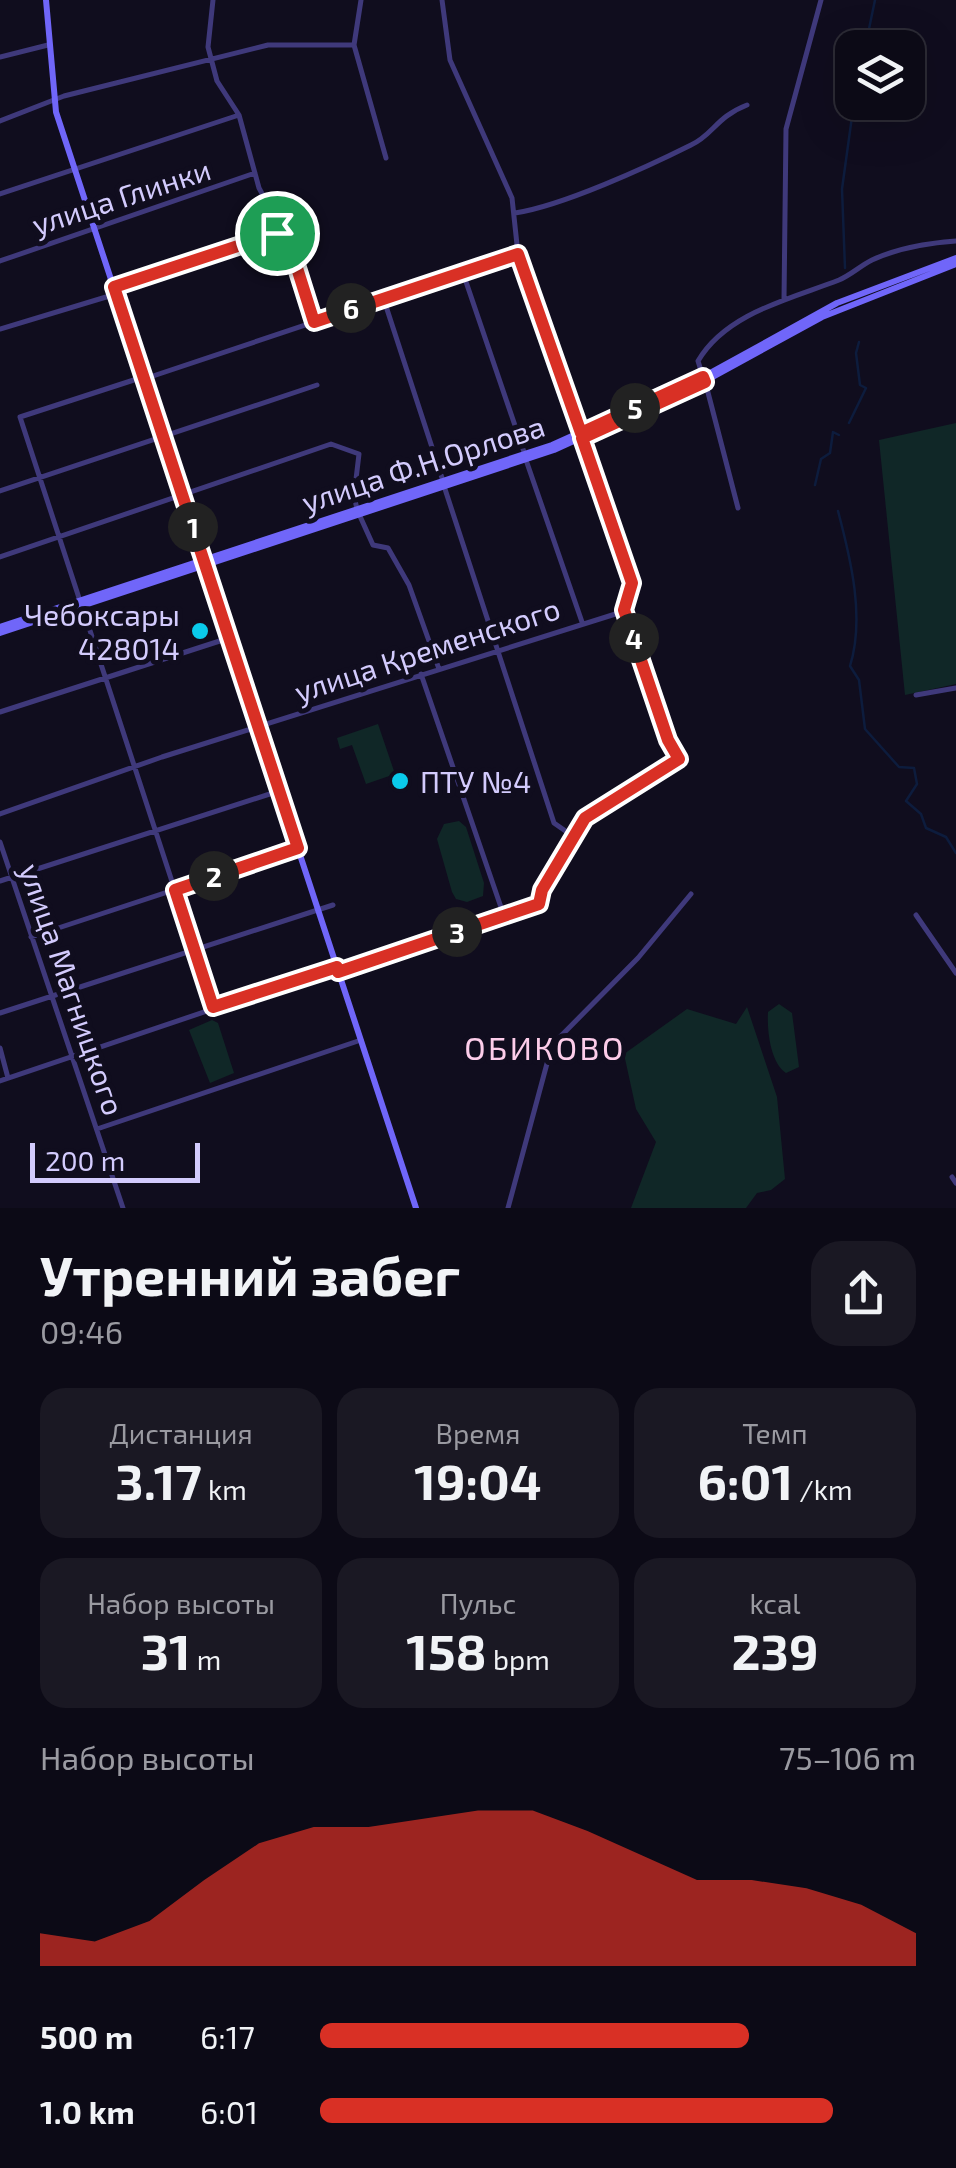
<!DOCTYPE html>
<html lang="ru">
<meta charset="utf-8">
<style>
body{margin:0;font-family:"Exo 2",sans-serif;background:#1a1823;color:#f1f3f6;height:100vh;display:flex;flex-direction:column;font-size:38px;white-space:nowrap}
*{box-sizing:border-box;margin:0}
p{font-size:32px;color:#9a9aa1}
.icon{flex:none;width:55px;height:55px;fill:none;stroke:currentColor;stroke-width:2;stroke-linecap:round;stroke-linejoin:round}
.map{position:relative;height:1208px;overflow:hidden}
.sheet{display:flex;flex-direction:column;background:#0c0a16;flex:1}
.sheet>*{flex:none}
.tools{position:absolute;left:835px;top:30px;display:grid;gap:20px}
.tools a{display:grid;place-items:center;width:90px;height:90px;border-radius:20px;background:#0c0a16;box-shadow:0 10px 40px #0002,0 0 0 2px #2c2b35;font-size:50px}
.scale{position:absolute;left:30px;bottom:25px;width:170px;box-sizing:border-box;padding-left:10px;border:5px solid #d3cbfd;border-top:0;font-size:28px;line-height:35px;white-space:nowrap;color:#d3cbfd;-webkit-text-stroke:8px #100d1e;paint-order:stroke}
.pin{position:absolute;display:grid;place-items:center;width:85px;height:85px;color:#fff;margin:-42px;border:5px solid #fff;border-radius:50%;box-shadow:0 2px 10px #0007}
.km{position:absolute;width:50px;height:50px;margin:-25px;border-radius:50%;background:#222;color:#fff;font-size:28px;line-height:50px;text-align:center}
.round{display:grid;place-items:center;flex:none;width:105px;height:105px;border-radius:30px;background:#1a1823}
.summary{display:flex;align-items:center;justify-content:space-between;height:170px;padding:0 40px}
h1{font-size:55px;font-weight:700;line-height:75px}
.metrics{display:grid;grid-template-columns:repeat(3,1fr);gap:15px;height:170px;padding:10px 40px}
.metrics div{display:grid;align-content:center;border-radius:25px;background:#1a1823;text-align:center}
.metrics b{font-size:50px;font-weight:700}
.metrics small{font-size:28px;font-weight:400}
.metrics p{font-size:28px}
.chart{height:280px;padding:20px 40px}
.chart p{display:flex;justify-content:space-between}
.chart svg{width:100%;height:180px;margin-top:10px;fill:#d93025;opacity:.7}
ul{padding:0 40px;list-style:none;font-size:32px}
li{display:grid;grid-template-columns:160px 120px 1fr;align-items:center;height:75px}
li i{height:25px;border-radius:12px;background:#d93025}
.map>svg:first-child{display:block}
.green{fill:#102727}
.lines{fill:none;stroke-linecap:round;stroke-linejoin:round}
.stream{stroke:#0d1c3d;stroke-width:2.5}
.street{stroke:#3f397b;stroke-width:5}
.secondary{stroke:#7066f9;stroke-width:6}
.route-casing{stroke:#fff;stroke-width:20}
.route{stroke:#d93025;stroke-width:12}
.poi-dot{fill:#0acaeb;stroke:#100d1e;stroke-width:4}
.labels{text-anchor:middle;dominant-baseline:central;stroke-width:10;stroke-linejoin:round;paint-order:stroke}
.street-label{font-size:30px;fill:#d3cbfd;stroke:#100d1e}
.poi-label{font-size:30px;fill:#d3cbfd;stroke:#100d1e;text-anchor:end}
.neighbourhood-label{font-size:32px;letter-spacing:2.5px;fill:#fdcdea;stroke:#100d1e}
</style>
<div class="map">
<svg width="956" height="1208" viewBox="0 0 956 1208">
<rect width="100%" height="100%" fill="#100d1e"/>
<!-- green -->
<path class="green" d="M956,423V684L905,695L879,440Z
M378,724L395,774L366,784L352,745L340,749L337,738Z
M459,821L466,827L484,883L483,896L467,902L456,899L452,892L437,839L444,824Z
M779,1004L792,1013L799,1067L786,1073C770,1062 767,1030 768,1012Z
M747,1007L777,1097L785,1179L771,1190L757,1193L746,1208H631L656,1142L636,1109L624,1054L687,1009L736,1024Z
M212,1020L218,1023L234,1073L210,1083L189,1030Z"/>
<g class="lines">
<!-- stream -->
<path class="stream" d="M865,48L875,0
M845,268L842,189L854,102
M849,423L866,388L860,385L856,353L859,342
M815,485L821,459L830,453L833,432L839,435
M838,511C851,560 865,618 850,666L859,680L865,729L899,767L914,768L917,784L906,801L921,814L926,828L946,837L956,853"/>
<!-- street -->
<path class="street" d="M213,0L208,47L217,81L239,115L259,188L297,257L314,322
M361,0L354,45L386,158
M442,0L450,60L512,198L518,254L532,302L552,361L564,378L581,433
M0,57L48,45
M0,121L64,96L268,45H354
M0,194L239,115
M515,213C562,206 647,167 691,145C713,135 716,117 747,105
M0,261L255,173
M463,273L525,455
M113,287L270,234L287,233
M383,297L443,481
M784,300L786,129L821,0
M0,329L116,294
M703,377L698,361C726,313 790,299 839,280C851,275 860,266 872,260C898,248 928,243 956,241
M144,379L518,254
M705,381L738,508
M583,438L632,583L625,611
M526,460L582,622
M444,486L554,823L574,837
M0,491L317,385
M359,514L373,545L388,548L409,585L439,669
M0,557L331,444L359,454L354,496L357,509
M80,601L20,417L143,377
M82,606L213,1007
M421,674L504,916
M916,695L956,688
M0,712L229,638
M0,814L162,757L625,611
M0,842L123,1208
M0,881L279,791
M916,915L956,973
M31,937L298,849
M338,972L539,904L542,890L589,814L679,759L668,740L625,611
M0,1013L333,905
M0,1048L8,1078
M0,1081L337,967
M97,1129L361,1040
M952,1177L956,1183
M508,1208L552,1045L638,958L691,894"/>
<!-- secondary -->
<path class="secondary" d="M46,0L56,112L416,1208
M0,627L552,445L703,377L837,303L956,258
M0,633L554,450L705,381L822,317L956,264"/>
</g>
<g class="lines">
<!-- route casing -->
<g class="route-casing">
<path id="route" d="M277,233H286L314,322L518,254L581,433L703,377L705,382L582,438L632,583L624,610L668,740L679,759L585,818L542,890L539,904L338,972L337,967L213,1007L175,890L298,848L114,287Z"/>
</g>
<!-- route -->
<use href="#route" class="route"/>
</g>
<!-- markers -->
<g class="poi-dot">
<circle cx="200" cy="631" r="10"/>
<circle cx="400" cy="781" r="10"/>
</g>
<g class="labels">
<!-- street labels -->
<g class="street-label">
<text transform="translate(121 196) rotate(-18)">улица Глинки</text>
<text transform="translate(423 463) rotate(-18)">улица Ф.Н.Орлова</text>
<text transform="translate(427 649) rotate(-18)">улица Кременского</text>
<text transform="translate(73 989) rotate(71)">улица Магницкого</text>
</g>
<!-- poi labels -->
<g class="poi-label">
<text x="180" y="614">Чебоксары<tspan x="180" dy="34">428014</tspan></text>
<text x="420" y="781" text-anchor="start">ПТУ №4</text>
</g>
<!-- neighbourhood labels -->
<g class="neighbourhood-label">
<text x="545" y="1047">ОБИКОВО</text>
</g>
</g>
</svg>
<div class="tools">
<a><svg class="icon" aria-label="layers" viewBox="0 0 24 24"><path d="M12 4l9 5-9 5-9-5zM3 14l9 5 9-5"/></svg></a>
</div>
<div class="scale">200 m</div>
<div class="pin" style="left:277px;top:233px;background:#1e9e55"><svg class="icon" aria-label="arrive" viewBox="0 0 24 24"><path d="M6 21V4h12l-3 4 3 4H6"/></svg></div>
<b class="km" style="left:193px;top:527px">1</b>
<b class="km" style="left:214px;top:876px">2</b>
<b class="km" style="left:457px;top:932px">3</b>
<b class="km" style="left:634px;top:638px">4</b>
<b class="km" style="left:635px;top:408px">5</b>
<b class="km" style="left:351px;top:308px">6</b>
</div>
<section class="sheet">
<div class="summary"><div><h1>Утренний забег</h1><p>09:46</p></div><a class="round"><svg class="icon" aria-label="share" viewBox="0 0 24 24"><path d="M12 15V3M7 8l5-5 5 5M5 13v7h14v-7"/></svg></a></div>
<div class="metrics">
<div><p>Дистанция</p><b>3.17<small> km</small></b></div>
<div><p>Время</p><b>19:04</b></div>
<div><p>Темп</p><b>6:01<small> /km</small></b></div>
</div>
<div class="metrics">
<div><p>Набор высоты</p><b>31<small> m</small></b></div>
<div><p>Пульс</p><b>158<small> bpm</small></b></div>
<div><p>kcal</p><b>239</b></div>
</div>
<div class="chart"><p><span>Набор высоты</span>75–106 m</p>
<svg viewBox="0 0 160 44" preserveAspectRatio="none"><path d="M0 44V36L10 38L20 33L30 23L40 14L50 10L60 10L70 8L80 6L90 6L100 11L110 17L120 23L130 23L140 25L150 29L160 36V44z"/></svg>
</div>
<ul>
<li><b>500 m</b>6:17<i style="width:72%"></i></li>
<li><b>1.0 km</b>6:01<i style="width:86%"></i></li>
</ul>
</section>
